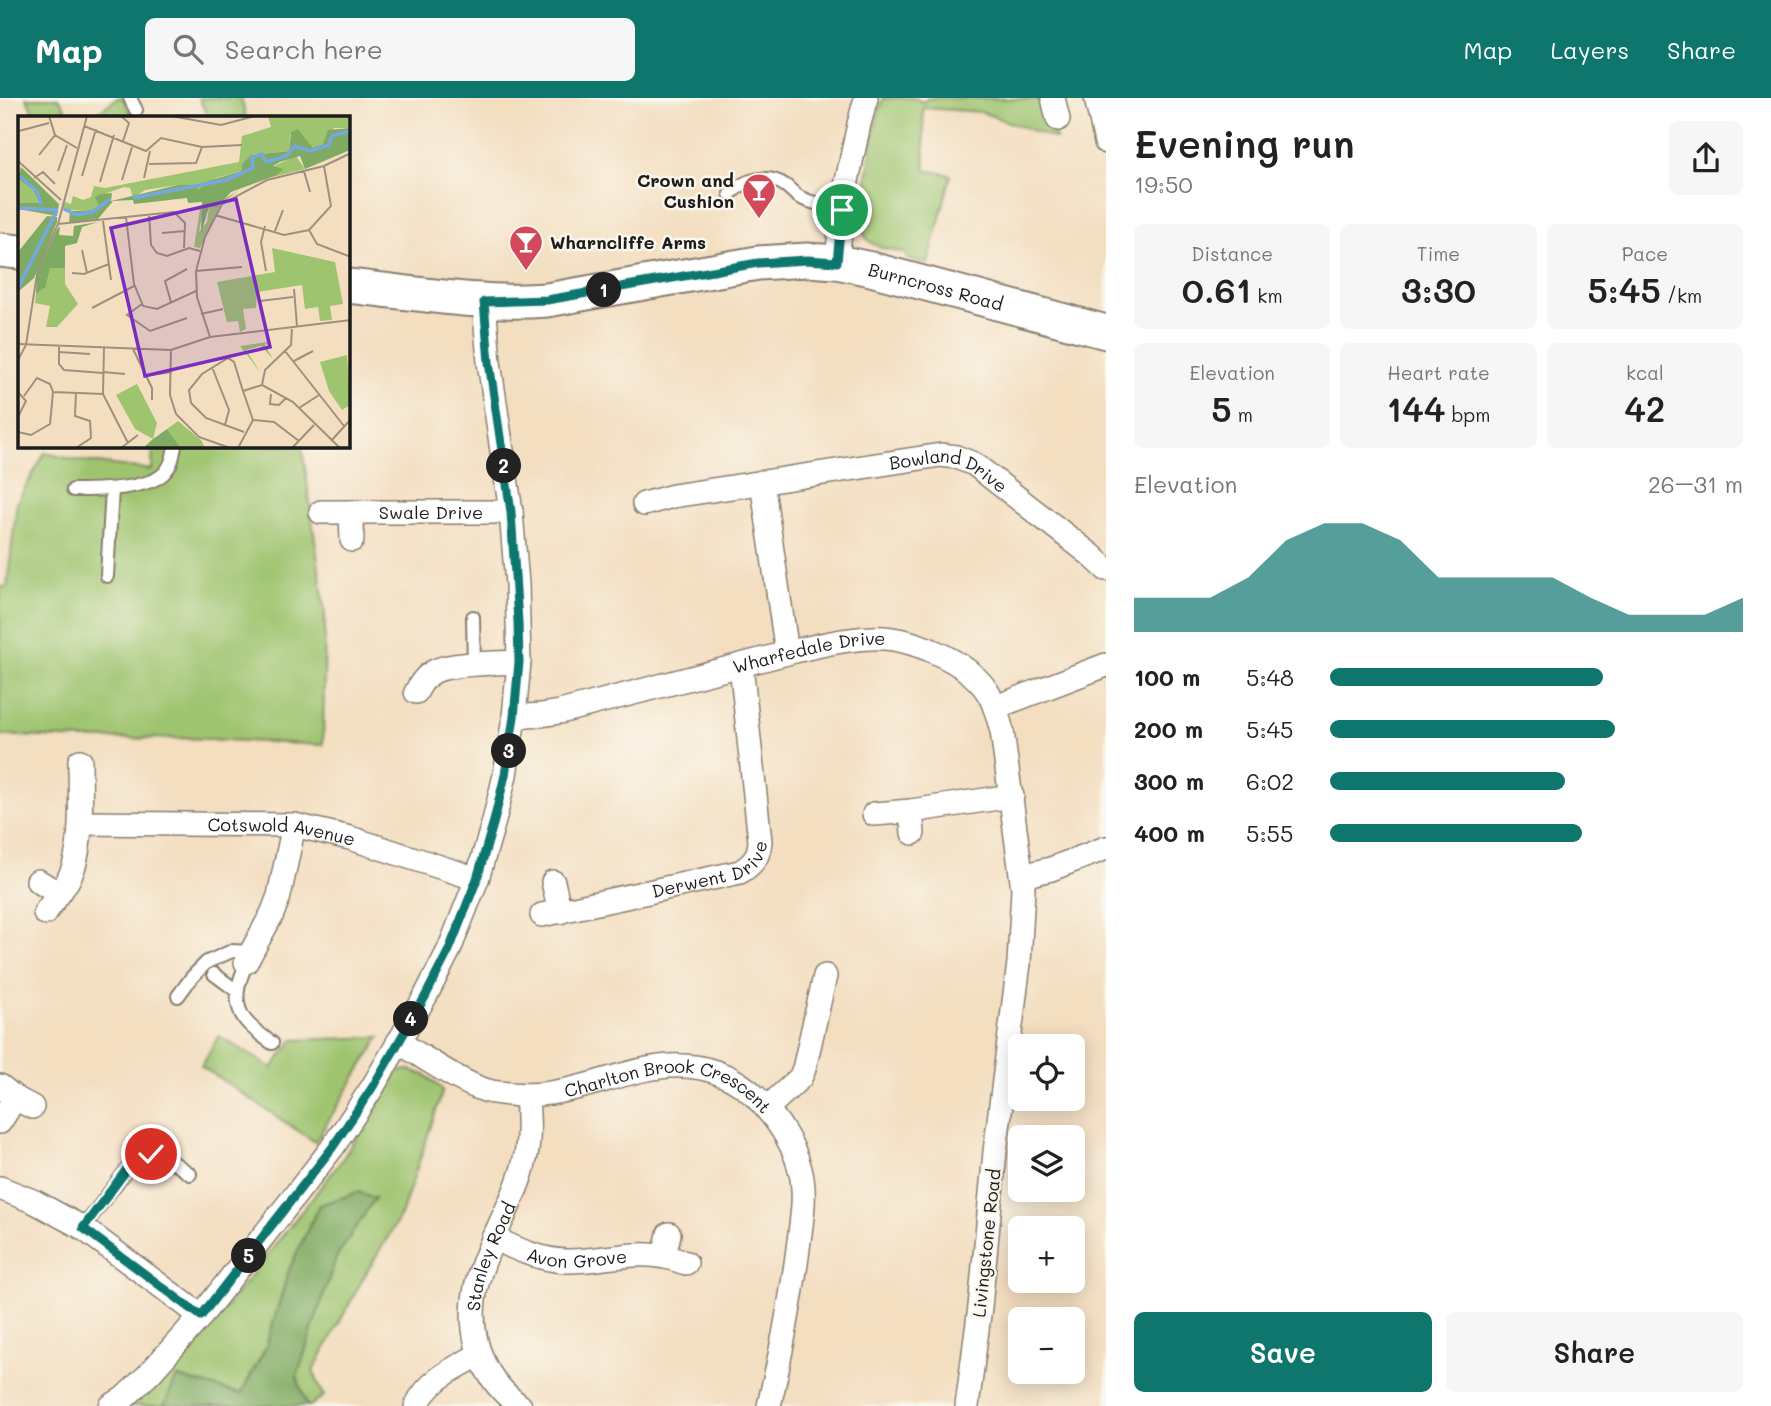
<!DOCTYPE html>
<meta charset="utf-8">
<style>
body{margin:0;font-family:Mali,sans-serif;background:#f6f6f6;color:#222;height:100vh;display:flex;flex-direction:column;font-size:26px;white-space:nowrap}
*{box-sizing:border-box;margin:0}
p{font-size:23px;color:#767676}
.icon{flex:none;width:38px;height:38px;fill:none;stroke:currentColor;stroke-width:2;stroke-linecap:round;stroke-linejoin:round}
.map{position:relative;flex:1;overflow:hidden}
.drawer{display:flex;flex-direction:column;background:#fff;width:665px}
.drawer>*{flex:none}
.tools{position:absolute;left:1008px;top:936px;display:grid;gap:14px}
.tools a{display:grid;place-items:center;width:77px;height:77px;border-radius:10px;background:#fff;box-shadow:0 4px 18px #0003;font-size:35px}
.pin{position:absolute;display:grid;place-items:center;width:60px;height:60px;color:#fff;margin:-30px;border:4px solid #fff;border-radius:50%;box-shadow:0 2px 7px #0007}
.km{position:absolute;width:35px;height:35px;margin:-18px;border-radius:50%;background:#222;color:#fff;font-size:19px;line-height:35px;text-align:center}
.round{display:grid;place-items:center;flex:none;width:74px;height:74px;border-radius:10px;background:#f6f6f6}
.overview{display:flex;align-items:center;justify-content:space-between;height:119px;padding:0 28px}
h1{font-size:38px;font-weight:600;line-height:52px}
.figures{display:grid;grid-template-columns:repeat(3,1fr);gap:10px;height:119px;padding:7px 28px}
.figures div{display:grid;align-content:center;border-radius:10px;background:#f6f6f6;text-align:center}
.figures b{font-size:35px;font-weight:600}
.figures small{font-size:19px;font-weight:400}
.figures p{font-size:19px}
.chart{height:196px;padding:14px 28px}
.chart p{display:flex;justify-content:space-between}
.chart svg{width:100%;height:126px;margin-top:7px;fill:#0f766e;opacity:.7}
.cta{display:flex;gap:14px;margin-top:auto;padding:14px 28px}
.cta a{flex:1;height:80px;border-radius:10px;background:#0f766e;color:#fff;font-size:28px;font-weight:600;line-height:80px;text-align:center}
.cta a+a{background:#f6f6f6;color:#222}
ul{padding:0 28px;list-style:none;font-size:23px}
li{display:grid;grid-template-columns:112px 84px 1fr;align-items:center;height:52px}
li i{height:18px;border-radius:9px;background:#0f766e}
header{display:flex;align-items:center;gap:42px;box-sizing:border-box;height:98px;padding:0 35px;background:#0f766e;color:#fff}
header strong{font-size:33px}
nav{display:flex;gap:38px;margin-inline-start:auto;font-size:24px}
.search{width:490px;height:63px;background:#f6f6f6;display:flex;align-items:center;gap:18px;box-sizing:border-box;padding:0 24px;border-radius:10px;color:#767676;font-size:26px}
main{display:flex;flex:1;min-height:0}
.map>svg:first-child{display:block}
.green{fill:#9fc46f;stroke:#5e7046;stroke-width:2}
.forest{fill:#7faa62;stroke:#4e633f;stroke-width:2}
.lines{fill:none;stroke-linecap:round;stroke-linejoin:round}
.service-casing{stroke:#887d6e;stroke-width:16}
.minor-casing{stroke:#887d6e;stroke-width:26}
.secondary-casing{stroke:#887d6e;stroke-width:37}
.service{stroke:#fff;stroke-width:12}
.minor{stroke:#fff;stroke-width:23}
.secondary{stroke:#fff;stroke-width:33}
.route-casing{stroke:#fff;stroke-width:14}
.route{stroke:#0f766e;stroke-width:9}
.labels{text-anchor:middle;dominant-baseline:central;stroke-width:5;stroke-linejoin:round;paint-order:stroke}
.poi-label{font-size:18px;font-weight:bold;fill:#1c1c1c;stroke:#fbf7ec;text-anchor:end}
.street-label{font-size:18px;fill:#1c1c1c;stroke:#fbf7ec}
.inset-river{fill:none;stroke:#74a8e0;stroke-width:3.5}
.inset-road{fill:none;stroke:#9d907e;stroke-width:2}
.view{fill:#7b2cbf;fill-opacity:0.15;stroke:#7b2cbf;stroke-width:3.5}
.inset-edge{fill:none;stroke:#1c1c1c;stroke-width:3.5}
</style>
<header>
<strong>Map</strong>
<div class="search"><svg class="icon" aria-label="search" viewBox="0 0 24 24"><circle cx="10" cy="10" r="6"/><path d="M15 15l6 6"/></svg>Search here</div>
<nav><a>Map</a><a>Layers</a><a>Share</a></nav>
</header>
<main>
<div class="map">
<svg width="1106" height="1308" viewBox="0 0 1106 1308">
<rect width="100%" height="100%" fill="#fbf7ec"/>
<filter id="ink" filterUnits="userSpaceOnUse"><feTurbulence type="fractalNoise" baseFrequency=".0143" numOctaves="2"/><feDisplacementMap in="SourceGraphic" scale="14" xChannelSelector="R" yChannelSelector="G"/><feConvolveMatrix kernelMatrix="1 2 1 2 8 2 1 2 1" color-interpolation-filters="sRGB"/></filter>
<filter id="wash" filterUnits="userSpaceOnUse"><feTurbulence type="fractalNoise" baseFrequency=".00686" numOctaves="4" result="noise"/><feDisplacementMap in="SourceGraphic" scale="28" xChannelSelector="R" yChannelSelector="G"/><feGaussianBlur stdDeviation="1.57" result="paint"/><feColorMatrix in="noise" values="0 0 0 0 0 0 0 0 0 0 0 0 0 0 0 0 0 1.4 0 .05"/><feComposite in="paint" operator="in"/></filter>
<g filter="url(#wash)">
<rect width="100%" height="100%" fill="#f3dec0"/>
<!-- green -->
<path class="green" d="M26,0H59L70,19H36Z
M117,0H123L133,19H92Z
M199,0H241L246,19H208Z
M883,0H914L923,4L928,0L1037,1L1045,5L1056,41L981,14L923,10L925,72L951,77L928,166L907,161L905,155C887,150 868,151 862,131C866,91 870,38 883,0Z
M153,348H302L325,514L323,647L185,640L84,641L0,637V489H7L17,404L45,355L75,362L152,372Z
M219,938L272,970L293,942L380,939L315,1044L201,968Z
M410,972L425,977L443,992L401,1117L366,1175L313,1273L324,1298L310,1308H307L297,1279L318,1213L336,1160L375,1100L319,1107L289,1172L266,1249L241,1296L177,1279L164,1308H127L186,1260L342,1062L398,973Z"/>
<!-- forest -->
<path class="forest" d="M358,1094L375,1100L336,1160L318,1213L297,1279L307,1308H164L177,1279L241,1296L266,1249L289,1172L319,1107Z"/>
</g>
<g filter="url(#ink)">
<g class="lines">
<!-- service casing -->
<g class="service-casing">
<path id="service" d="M130,0L136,12
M730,96C745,81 767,75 786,88C791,92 794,96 799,99C812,106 828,108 842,112
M73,392C95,392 150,392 165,374C172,367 173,358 175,348
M107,478L112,391
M473,519L474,567
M246,864C244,873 239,882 238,891C234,920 253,931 272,945
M214,876L237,893
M178,898L192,879L207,864L232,853L250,854
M83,1130L133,1063C157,1049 170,1062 190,1076"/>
</g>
<!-- minor casing -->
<g class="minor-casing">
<g id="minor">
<path d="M1053,0L1058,21"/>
<path d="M1096,0L1106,44"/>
<path d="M837,164L843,102L859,26L866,0"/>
<path d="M762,384L787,555"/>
<path id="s1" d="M644,406L673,398L941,357L956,359L974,366L1091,457L1106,471"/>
<path id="s2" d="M321,414H511"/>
<path d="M351,414L352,442"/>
<path d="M416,594C421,585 425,578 435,573C451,565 499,565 519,564"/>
<path d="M996,609L1106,567"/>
<path id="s3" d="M514,619L541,617L560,614L787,555C815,548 844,541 872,540C908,538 966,562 987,593C995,605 998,619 1002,633L1023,791L1019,865L995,1054L980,1209L967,1308"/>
<path d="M911,713L913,735"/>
<path d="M874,716L911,713L1012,698"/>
<path id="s4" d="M81,725L294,727L350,740L477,781"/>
<path d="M1022,778L1051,771L1106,750"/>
<path d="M38,783L58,795"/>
<path d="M553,784L560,814"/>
<path d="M45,815C53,803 64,791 70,778C84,750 80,694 80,663"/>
<path id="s5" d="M542,817L740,774C753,766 759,759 760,743L741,567"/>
<path d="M246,864L272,816L279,798L294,727"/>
<path id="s6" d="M398,944C423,958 466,989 492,994C511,997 531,998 550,995C591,990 628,971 669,968C702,966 733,976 757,1000C776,1020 793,1044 800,1071C807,1097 801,1125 798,1151C791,1204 781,1256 769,1308"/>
<path d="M0,988L15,1000L32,1009"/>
<path d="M767,1010L800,980L804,971L825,878"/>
<path d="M0,1024L15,1000"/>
<path d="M0,1090L35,1104L83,1130L201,1218"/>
<path id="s7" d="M493,1140C516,1151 540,1162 566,1163C598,1164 633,1152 665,1159C672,1160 679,1163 686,1165"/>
<path d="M664,1158L669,1136"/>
<path d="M111,1308L124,1300L150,1275L201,1218L332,1050L372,990L425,899L449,852L477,781L494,723L505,677L514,619L519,564L517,486L511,414L489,264L484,204"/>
<path d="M416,1308C430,1280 454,1271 480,1256"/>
<path id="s8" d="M520,1308C498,1292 484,1273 477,1247C458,1174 513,1123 526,1057C530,1038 528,1017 527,998"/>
</g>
</g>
<!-- secondary casing -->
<g class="secondary-casing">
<g id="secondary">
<path d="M0,152L19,154"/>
<path id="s9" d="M348,188C415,195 481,207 547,202L758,165L807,162L837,164L871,171L1106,234"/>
</g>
</g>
<!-- service -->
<use href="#service" class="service"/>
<!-- minor -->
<use href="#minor" class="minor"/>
<!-- secondary -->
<use href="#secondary" class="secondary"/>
</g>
</g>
<g class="lines" filter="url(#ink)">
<!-- route casing -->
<g class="route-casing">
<path id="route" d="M151,1056L141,1059L133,1063L83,1130L201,1218L332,1050L372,990L425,899L449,852L477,781L494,723L505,677L514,619L519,564L518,524L511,414L489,264L484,204L547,202L758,165L807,162L837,164L842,112"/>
</g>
<!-- route -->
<use href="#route" class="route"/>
</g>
<!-- icons -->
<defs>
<g id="bar-pin" transform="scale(1.75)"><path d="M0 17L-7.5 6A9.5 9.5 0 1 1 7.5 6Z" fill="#d1495b" stroke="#fbf7ec"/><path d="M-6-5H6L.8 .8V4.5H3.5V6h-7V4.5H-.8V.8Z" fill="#fff"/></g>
</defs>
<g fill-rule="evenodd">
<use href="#bar-pin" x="759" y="92"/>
<use href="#bar-pin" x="526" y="144"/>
</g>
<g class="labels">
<!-- poi labels -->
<g class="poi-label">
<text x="734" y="82">Crown and<tspan x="734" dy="21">Cushion</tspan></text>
<text x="550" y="144" text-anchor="start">Wharncliffe Arms</text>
</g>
<!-- street labels -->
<g class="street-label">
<text stroke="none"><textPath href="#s9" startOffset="595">Burncross Road</textPath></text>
<text stroke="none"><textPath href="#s1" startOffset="312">Bowland Drive</textPath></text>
<text stroke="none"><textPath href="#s2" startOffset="110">Swale Drive</textPath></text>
<text stroke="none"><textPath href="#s3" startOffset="303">Wharfedale Drive</textPath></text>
<text stroke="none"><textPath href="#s4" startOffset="201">Cotswold Avenue</textPath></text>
<text stroke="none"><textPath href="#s5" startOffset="177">Derwent Drive</textPath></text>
<text stroke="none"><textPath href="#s6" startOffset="290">Charlton Brook Crescent</textPath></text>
<text transform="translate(986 1145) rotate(-84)">Livingstone Road</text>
<text stroke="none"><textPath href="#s7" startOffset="88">Avon Grove</textPath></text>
<text stroke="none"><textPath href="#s8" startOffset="168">Stanley Road</textPath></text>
</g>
</g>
<!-- overview -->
<g transform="translate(18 18)">
<rect width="332" height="332" fill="#f3dec0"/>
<path d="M250,0H332V12H316L305,28L293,31L280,14L272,19L271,35L234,39L224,48L228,53L224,55L198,62L180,74L160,69L127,74L115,82L112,72L106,71L78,81L82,90L74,94H44L45,85L53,88L55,80L65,84L73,81L76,70L87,72L221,46L224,20L253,11ZM278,40L287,53L250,62L254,51ZM0,63L15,74L21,88L0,87ZM220,75L202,89L182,132L176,131L182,93L185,94L181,116L189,106L191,91ZM254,132L317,146L325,188L312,190L314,204L302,205L300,191L287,193L284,169L239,176L238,192L225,193L228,213L222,216L220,205L209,206L199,166L257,156ZM32,152H47V168L60,188L39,211H28L32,190L17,187L18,178L28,171ZM250,226L247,229L255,243L243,230L228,234L243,257L222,230ZM329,239L332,289L324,294L311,275L302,246ZM119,268L139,307L135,323L117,313L98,279ZM160,305L183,324L187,332H163L149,313Z" fill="#9fc46f"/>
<path d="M332,12V34L287,53L282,40L262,46L255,50L265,53L259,59L213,76L199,91H191L183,117L184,86L170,87L169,82L116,88L115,84L95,85L80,103L51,107L52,95L74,94L81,90L77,81L83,78L94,77L93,85L160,69H178L180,74L190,65L224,55V48L233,39L271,35L273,16L280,13L294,31L305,28L310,14ZM3,51L41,88L39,100L0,93V87H21L15,74L0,63ZM29,100L39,101V106L16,162L0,176V136ZM80,106L64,111L59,127L47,130V152H32L28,171L18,178L19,156L39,113L42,110L41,119L55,120L56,110ZM149,313L163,332H125L135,323Z" fill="#7faa62"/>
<path class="inset-river" d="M0,59L19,75L23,89M115,82L208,64L235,52L234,42L244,38L248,46L268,40L277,30L291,35L311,29L314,20L333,15M0,92L40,94M46,93L59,99L75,96L92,83M0,172L38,96"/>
<path class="inset-road" d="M31,0L37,19L59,32M103,0L111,7L105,25M153,0L203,9L237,0M66,10L128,35L143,22L184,31L224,29M1,15L31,7M21,39L37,19M0,45L43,84M131,48L178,47L184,31M40,55L49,29M286,55L292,76M64,60L78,13M16,62L25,56L37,68M126,62L132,35M104,64L114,31M82,66L96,19M131,98L133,129L139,137L149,140L171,132L182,135M197,99L266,119L291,114L313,90L306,50M108,101L116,168L125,190L139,193L178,175M85,105L93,164M40,108L156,96L167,107L166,132M247,110L243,126L248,155M291,114L299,128L333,141M257,115L265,94M144,117L167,115M64,134L69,157M178,155L224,151M54,157L66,158L91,148M276,173L279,210M242,185L275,181M153,186L147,165L169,153M124,188L109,199L132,215L169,202M74,192L116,170M183,198L205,193M274,211L273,229L247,254L244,269L275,286L322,332M192,221L179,181L178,155L187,121L204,88L249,64L306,50L333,37M0,228L153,234L192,221L333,204M41,230V248L46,254L85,257M86,232L85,278L110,327M115,233L134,272V284M153,234L152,279L158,298L181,321L212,332M267,235L326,310M41,236L72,238M0,244L8,229L20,152L40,108L69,0M276,245L295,235M194,251L211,294L207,309M85,256L107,258M133,259L154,256M225,275L216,246L210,242L184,258L171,274L173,287L188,302L226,316M0,276L8,285L0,301M35,276L85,278M253,278L252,288L261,289L268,282M6,280L19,262L32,268L35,276M281,292L301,279M235,304L225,275L244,269M0,316L13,319L32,308L35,276M313,325L333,303M58,332L73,322L72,305L57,300L58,277M103,332L120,319M220,332L235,304L256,306L281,325M274,332L296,309"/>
<path class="view" d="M218,83L252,231L127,260L93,112Z"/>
<rect width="332" height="332" class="inset-edge"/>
</g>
</svg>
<div class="tools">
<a><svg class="icon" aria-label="locate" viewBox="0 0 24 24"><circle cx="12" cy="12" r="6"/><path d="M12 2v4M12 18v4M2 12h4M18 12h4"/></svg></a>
<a><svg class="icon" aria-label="layers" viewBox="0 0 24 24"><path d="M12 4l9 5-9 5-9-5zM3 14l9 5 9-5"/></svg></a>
<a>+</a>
<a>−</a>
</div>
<div class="pin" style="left:842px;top:112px;background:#1e9e55"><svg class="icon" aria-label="arrive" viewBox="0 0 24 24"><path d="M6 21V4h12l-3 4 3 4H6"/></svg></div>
<div class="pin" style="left:151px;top:1056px;background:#d93025"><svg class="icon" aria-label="check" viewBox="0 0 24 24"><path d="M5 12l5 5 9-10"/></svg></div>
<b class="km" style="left:604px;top:192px">1</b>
<b class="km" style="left:504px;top:368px">2</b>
<b class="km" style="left:509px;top:653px">3</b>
<b class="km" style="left:411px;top:921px">4</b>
<b class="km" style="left:249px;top:1158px">5</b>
</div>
<section class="drawer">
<div class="overview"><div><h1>Evening run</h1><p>19:50</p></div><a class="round"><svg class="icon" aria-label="share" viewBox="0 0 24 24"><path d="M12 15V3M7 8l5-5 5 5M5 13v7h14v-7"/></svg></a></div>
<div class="figures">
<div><p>Distance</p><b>0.61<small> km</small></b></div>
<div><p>Time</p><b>3:30</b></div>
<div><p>Pace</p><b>5:45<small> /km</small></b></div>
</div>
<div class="figures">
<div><p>Elevation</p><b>5<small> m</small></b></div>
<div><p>Heart rate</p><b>144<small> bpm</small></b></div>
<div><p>kcal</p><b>42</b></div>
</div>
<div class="chart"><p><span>Elevation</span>26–31 m</p>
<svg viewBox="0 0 160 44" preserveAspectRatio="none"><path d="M0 44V32L10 32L20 32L30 25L40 12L50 6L60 6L70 12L80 25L90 25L100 25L110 25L120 32L130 38L140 38L150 38L160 32V44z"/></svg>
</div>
<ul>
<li><b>100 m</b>5:48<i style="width:66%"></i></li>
<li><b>200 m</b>5:45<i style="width:69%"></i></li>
<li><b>300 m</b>6:02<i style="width:57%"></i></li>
<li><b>400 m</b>5:55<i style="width:61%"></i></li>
</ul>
<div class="cta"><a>Save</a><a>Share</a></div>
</section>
</main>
